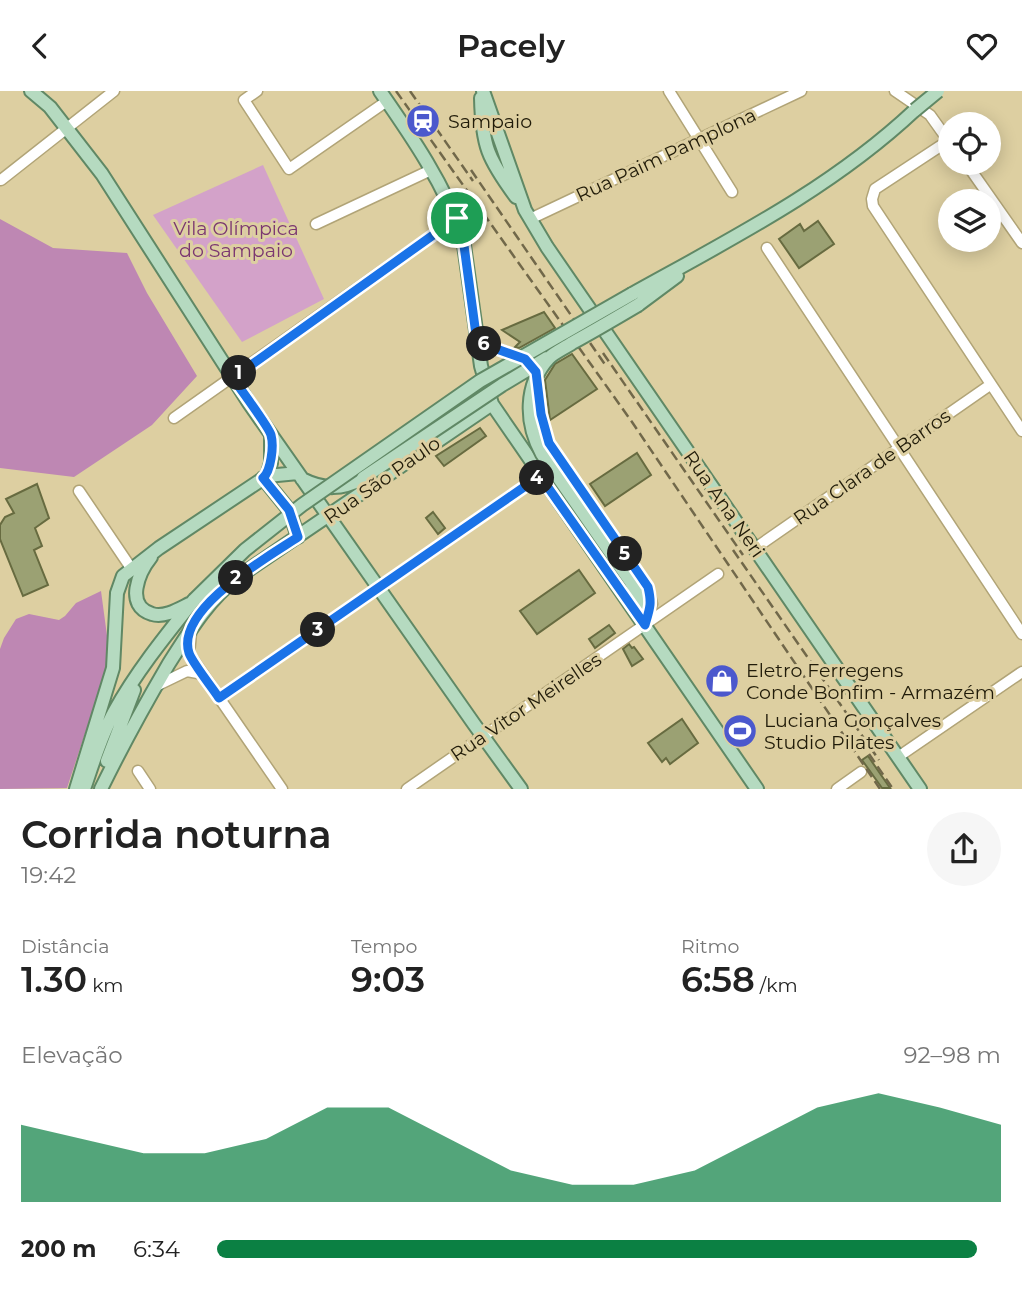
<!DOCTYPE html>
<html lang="pt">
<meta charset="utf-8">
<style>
body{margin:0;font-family:Montserrat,sans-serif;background:#f6f6f6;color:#222;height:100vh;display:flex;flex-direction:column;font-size:26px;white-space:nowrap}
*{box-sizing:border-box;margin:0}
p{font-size:23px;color:#767676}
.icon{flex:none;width:38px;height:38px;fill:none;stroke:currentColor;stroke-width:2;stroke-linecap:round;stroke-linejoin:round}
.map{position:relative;height:698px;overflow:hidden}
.panel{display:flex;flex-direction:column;background:#fff;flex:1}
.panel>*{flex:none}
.buttons{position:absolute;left:938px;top:21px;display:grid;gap:14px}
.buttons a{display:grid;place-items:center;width:63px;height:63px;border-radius:50%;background:#fff;box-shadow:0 4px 18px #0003;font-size:35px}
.pin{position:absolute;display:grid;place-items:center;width:60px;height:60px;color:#fff;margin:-30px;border:4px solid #fff;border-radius:50%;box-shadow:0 2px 7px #0007}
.km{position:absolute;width:35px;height:35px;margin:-18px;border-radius:50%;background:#222;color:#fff;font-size:19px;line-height:35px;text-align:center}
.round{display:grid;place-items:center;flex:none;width:74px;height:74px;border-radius:37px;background:#f6f6f6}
.headline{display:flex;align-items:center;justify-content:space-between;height:119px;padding:0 21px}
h1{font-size:38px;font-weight:600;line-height:52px}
.metrics{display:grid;grid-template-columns:repeat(3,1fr);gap:10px;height:119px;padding:7px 21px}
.metrics div{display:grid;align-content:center}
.metrics b{font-size:35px;font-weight:600}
.metrics small{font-size:19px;font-weight:400}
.metrics p{font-size:19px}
.chart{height:196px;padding:14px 21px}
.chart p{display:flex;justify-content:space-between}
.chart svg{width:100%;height:126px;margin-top:7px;fill:#0b8043;opacity:.7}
ul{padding:0 21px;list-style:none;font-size:23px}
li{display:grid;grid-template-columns:112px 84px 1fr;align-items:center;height:52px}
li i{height:18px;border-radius:9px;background:#0b8043}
header{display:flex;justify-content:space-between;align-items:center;height:91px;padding:0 21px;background:#fff;font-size:32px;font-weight:600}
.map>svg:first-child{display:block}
.green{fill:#d3a2c9}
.forest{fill:#be87b3}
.building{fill:#9ba173;stroke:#676b40;stroke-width:2}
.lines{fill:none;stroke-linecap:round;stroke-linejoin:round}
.minor-casing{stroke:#b1a477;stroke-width:13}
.major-casing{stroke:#608865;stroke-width:16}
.minor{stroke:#fff;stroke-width:10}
.major{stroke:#b5dac0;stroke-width:12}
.rail{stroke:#71684a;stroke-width:2.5;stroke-dasharray:10 5;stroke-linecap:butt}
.major-bridge-casing{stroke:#608865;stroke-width:16;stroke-linecap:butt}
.major-bridge{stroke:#b5dac0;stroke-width:12}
.route-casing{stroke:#fff;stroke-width:14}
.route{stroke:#1a73e8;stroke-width:9}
.labels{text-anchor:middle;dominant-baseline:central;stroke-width:6;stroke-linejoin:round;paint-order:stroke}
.poi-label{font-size:19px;fill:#201b09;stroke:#ddcfa1;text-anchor:start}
.street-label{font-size:19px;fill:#201b09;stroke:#ddcfa1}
.park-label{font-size:19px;fill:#7b3771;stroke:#ddcfa1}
</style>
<header><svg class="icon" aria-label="back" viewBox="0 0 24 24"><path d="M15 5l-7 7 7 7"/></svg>Pacely<svg class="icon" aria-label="heart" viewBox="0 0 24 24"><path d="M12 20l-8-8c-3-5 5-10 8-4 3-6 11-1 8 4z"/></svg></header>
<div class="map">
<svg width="1022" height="698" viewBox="0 0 1022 698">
<rect width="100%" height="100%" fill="#ddcfa1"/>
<!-- green -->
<path class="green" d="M263,74L324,208L242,251L153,124Z"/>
<!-- forest -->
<path class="forest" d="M0,128L53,157L127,162L147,202L197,285L152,334L74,386L0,377Z
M101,500L110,567L67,697L0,698V558L4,547L16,528L29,523L59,529L65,525L76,512Z"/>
<!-- building -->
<path class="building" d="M818,130L834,153L799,177L779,148L800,133L804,140Z
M544,221L555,237L519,257L515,256L520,251L502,239Z
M572,263L597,298L550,329L545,289L555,273Z
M480,337L486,345L444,375L436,365Z
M637,362L651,384L605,415L590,393Z
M37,393L49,427L35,437L42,455L34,459L48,494L23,505L0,448V434L5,426L14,422L6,408Z
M433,421L445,437L438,443L426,427Z
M579,479L595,502L537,543L520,520Z
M609,534L615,542L595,557L589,548Z
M629,553L632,557L634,556L643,568L632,575L623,558Z
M727,575L738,590L717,604L707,589Z
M682,628L698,652L670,673L666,667L662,671L648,652Z
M868,665L890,697H882L862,669Z"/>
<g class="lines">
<!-- minor casing -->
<g class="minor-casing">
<path id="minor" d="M257,0L244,9L289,78L387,10
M669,0L732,101
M895,0L930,24L950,52
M948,50L875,98L872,108L873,115L1022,340
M966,72L1022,152
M1,89L114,0
M530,128L801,0
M316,133L431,79
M767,157L1022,543
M477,251L523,267
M537,288L541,323L549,353L648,496L652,513L647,523
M174,327L457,127
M79,400L131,477
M754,458L990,294
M191,542L189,563L282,698
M156,595L187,580L203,583
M219,607L540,385
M898,666L1022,581
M138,680L150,698
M407,698L718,483
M837,698L861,681"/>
</g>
<!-- major casing -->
<g class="major-casing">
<path id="major" d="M31,0L50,16L102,83L249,312L474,633L521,698
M380,0C412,46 445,94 463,147L481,275L492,313L757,698
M483,0L525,119L547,156L920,698
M481,7C482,55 488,68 516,106
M632,203C731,148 832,97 915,19
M638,214L677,185
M267,385L271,372V344
M263,387L289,419L298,446
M302,388C324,399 342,399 363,387
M151,466C139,481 124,515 152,523C164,527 179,518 189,513
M631,491L646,521V534
M107,670L134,599
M76,698L113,577L117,502L123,485L159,457L267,385L298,382
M84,698C93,672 101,645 114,621C136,581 166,544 194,509
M101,698C122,655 144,615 168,574C189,541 207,510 238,486L492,313"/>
</g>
<!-- minor -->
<use href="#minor" class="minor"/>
<!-- major -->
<use href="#major" class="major"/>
<!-- rail -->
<path class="rail" d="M396,0L632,331L880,698
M410,0L473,90
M471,79L606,275
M603,262L743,464
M733,459L879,669
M869,663L893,698"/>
<!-- major-bridge casing -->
<g class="major-bridge-casing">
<path id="major-bridge" d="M915,19L938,0
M363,387L502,294L547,267
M631,491L542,363C525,332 524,294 549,267C555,261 565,257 572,252C594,240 616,227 638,214
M194,509L245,459L302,414L480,290L632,203"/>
</g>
<!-- major-bridge -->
<use href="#major-bridge" class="major-bridge"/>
</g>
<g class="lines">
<!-- route casing -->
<g class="route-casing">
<path id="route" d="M457,127L463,147L477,251L525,268L536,281L541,323L549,352L648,496C652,513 650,517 645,534L540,385L219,607C212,596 193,573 189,562C175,518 268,466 298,446L289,419L263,387C271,380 274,355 271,344C269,336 240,298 233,287Z"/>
</g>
<!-- route -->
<use href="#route" class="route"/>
</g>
<!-- icons -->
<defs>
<g id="station-disc" transform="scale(1.75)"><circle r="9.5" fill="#4b58cd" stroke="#ddcfa1"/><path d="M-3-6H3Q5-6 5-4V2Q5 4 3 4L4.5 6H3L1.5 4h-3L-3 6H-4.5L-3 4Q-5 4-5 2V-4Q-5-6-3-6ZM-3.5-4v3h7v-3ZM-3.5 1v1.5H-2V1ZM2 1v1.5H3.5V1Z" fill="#fff"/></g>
<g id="shop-disc" transform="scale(1.75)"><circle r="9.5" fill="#4b58cd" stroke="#ddcfa1"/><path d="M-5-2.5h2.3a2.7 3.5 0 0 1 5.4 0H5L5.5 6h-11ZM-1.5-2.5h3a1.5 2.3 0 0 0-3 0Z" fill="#fff"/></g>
<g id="stadium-disc" transform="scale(1.75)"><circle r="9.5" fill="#4b58cd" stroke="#ddcfa1"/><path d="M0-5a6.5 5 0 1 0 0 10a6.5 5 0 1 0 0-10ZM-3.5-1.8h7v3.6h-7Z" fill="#fff"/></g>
</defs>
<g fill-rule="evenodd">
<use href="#station-disc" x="423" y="30"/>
<use href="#shop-disc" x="722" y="590"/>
<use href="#stadium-disc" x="740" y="640"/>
</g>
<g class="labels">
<!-- poi labels -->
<g class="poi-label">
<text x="448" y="30">Sampaio</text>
<text x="746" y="579">Eletro Ferregens<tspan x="746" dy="22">Conde Bonfim - Armazém</tspan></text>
<text x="764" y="629">Luciana Gonçalves<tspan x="764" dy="22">Studio Pilates</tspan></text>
</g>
<!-- street labels -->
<g class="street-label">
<text transform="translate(666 64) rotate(-25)">Rua Paim Pamplona</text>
<text transform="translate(872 376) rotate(-35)">Rua Clara de Barros</text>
<text transform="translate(382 389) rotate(-35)">Rua São Paulo</text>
<text transform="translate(724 413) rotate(55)">Rua Ana Neri</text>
<text transform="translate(526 616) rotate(-34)">Rua Vitor Meirelles</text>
</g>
<!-- park labels -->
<g class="park-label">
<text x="236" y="137">Vila Olímpica<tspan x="236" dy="22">do Sampaio</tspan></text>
</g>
</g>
</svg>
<div class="buttons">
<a><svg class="icon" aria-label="locate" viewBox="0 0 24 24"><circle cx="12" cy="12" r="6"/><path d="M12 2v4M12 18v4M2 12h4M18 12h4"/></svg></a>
<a><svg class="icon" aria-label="layers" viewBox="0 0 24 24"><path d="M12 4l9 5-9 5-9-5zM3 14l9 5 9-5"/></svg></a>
</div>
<div class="pin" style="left:457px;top:127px;background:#1e9e55"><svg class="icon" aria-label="arrive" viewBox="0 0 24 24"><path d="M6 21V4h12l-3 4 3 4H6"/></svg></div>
<b class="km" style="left:239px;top:282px">1</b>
<b class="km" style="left:236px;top:487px">2</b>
<b class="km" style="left:318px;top:539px">3</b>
<b class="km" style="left:537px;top:387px">4</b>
<b class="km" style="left:625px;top:463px">5</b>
<b class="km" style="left:484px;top:253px">6</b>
</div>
<section class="panel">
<div class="headline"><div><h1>Corrida noturna</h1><p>19:42</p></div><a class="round"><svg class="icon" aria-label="share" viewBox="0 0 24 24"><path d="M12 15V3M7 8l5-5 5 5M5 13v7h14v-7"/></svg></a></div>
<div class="metrics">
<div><p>Distância</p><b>1.30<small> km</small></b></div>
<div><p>Tempo</p><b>9:03</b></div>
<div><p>Ritmo</p><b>6:58<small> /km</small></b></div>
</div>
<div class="chart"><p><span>Elevação</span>92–98 m</p>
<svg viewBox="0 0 160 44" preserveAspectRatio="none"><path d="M0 44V17L10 22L20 27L30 27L40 22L50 11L60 11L70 22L80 33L90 38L100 38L110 33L120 22L130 11L140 6L150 11L160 17V44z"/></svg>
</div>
<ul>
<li><b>200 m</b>6:34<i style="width:97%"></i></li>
</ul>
</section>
